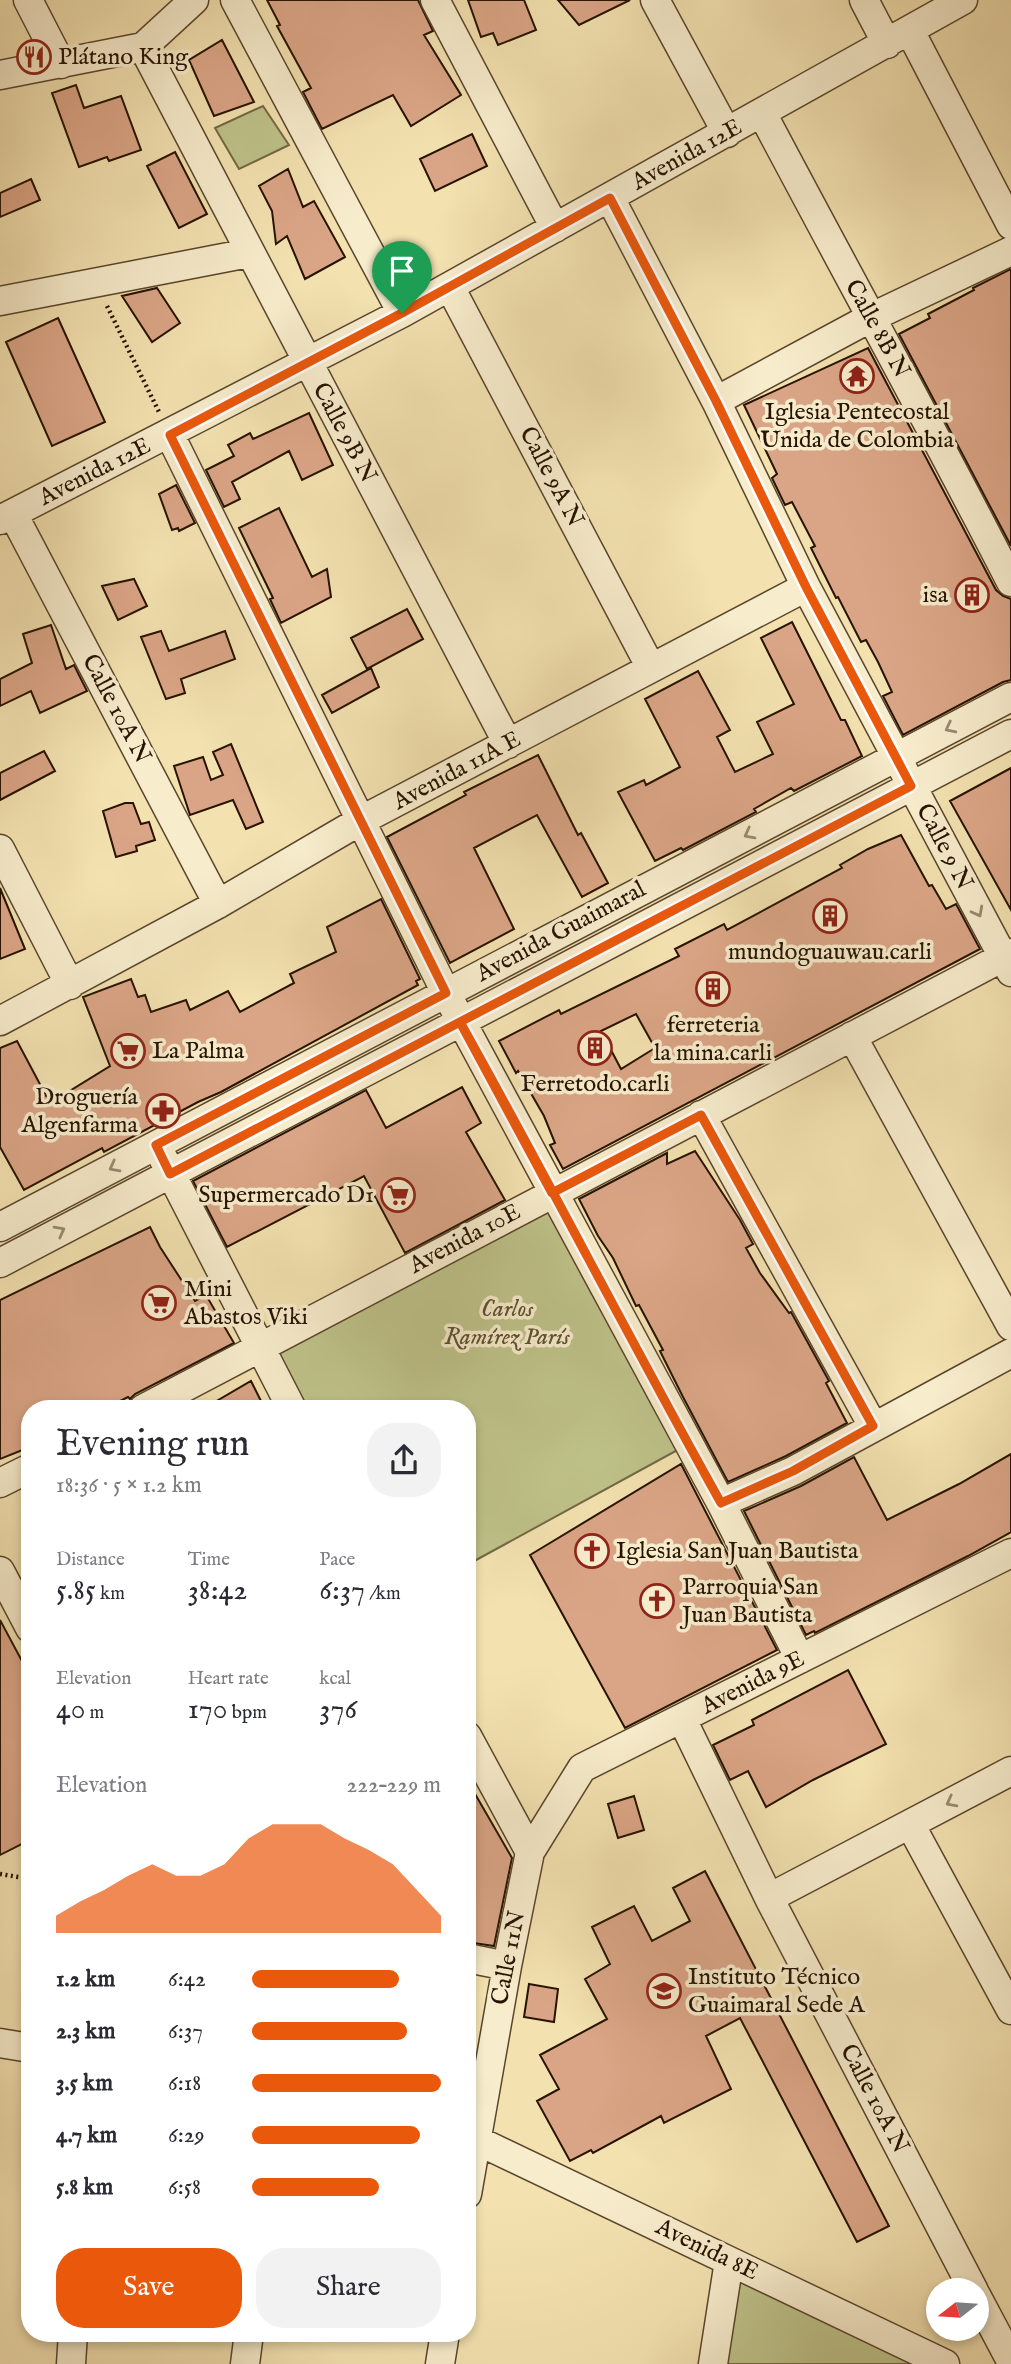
<!DOCTYPE html>
<meta charset="utf-8">
<style>
body{margin:0;font-family:"IM FELL English",serif;background:#f2f2f3;color:#2b2b33;height:100vh;display:flex;flex-direction:column;font-size:26px;white-space:nowrap}
*{box-sizing:border-box;margin:0}
p{font-size:23px;color:#7c7c81}
.icon{flex:none;width:38px;height:38px;fill:none;stroke:currentColor;stroke-width:2;stroke-linecap:round;stroke-linejoin:round}
.map{position:relative;flex:1;overflow:hidden}
.sheet{position:absolute;left:21px;top:1400px;width:455px;height:942px;display:flex;flex-direction:column;background:#fff;border-radius:28px;box-shadow:0 4px 10px #0003}
.sheet>*{flex:none}
.needle{width:46px;rotate:253deg}
.buttons{position:absolute;left:926px;top:2278px;display:grid;gap:14px}
.buttons a{display:grid;place-items:center;width:63px;height:63px;border-radius:50%;background:#fff;box-shadow:0 4px 10px #0003;font-size:35px}
.pin{position:absolute;display:grid;place-items:center;width:60px;height:60px;color:#fff;margin:-72px -30px;border-radius:50% 50% 50% 0;rotate:-45deg;box-shadow:0 0 7px #0007}
.pin .icon{rotate:45deg}
.round{display:grid;place-items:center;flex:none;width:74px;height:74px;border-radius:28px;background:#f2f2f3}
.overview{display:flex;align-items:center;justify-content:space-between;height:119px;padding:0 35px}
h1{font-size:38px;font-weight:600;line-height:52px}
.stats{display:grid;grid-template-columns:repeat(3,1fr);gap:10px;height:119px;padding:7px 35px}
.stats div{display:grid;align-content:center}
.stats b{font-size:30px;font-weight:600}
.stats small{font-size:19px;font-weight:400}
.stats p{font-size:19px}
.chart{height:196px;padding:14px 35px}
.chart p{display:flex;justify-content:space-between}
.chart svg{width:100%;height:126px;margin-top:7px;fill:#ea580c;opacity:.7}
.action{display:flex;gap:14px;margin-top:auto;padding:14px 35px}
.action a{flex:1;height:80px;border-radius:28px;background:#ea580c;color:#fff;font-size:28px;font-weight:600;line-height:80px;text-align:center}
.action a+a{background:#f2f2f3;color:#2b2b33}
ul{padding:0 35px;list-style:none;font-size:23px}
li{display:grid;grid-template-columns:112px 84px 1fr;align-items:center;height:52px}
li i{height:18px;border-radius:9px;background:#ea580c}
.map>svg:first-child{display:block}
.green{fill:#bec289;stroke:#726a44;stroke-width:2}
.building{fill:#daa586;stroke:#271300;stroke-width:2;fill-rule:evenodd}
.lines{fill:none;stroke-linecap:round;stroke-linejoin:round}
.minor-casing{stroke:#5a462c;stroke-width:31}
.path{stroke:#271300;stroke-width:4.5;stroke-dasharray:2 3.5;stroke-linecap:butt}
.minor{stroke:#f7eccc;stroke-width:28}
.oneway{stroke:#998a70}
.route-casing{stroke:#fff;stroke-width:14}
.route{stroke:#ea580c;stroke-width:9}
.labels{text-anchor:middle;dominant-baseline:central;stroke-width:7;stroke-linejoin:round;paint-order:stroke}
.poi-label{font-size:24px;fill:#271300;stroke:#f7eccc;text-anchor:start}
.street-label{font-size:24px;fill:#271300;stroke:#f7eccc}
.park-label{font-size:24px;font-style:italic;fill:#5c5030;stroke:#f7eccc}
</style>
<div class="map">
<svg width="1011" height="2364" viewBox="0 0 1011 2364">
<rect width="100%" height="100%" fill="#f3e1b0"/>
<filter id="stains"><feTurbulence type="fractalNoise" baseFrequency=".00286" numOctaves="4"/><feColorMatrix values="0 0 0 0 .2 0 0 0 0 .09 0 0 0 0 .02 0 0 0 .5 -.17"/></filter>
<radialGradient id="worn" r=".72"><stop offset=".6" stop-color="#630" stop-opacity="0"/><stop offset="1" stop-color="#630" stop-opacity=".3"/></radialGradient>
<!-- green -->
<path class="green" d="M263,106L289,145L239,169L215,128Z
M545,1194L683,1447L467,1565V1409H303L269,1346Z
M733,2276L924,2364H717Z"/>
<!-- building -->
<path class="building" d="M267,0H418L433,31L424,35L461,95L411,126L393,95L322,129L303,92L311,88L277,26L280,25Z
M468,0H524L536,30L498,45L493,33L481,37Z
M558,0H630L579,25Z
M222,40L254,102L214,116L189,60Z
M76,85L84,108L121,96L141,150L109,161L107,157L79,167L52,93Z
M472,134L487,166L435,191L420,159Z
M175,152L207,214L179,228L147,166Z
M288,169L303,207L314,201L345,257L305,279L287,236L276,244L272,211L259,186Z
M31,179L40,200L0,217V193Z
M1011,269V546L899,334L930,318L928,314L974,290L973,288Z
M157,288L180,323L152,342L122,296Z
M58,318L105,422L52,446L6,342Z
M868,348L996,590L1003,596L1011,599V680L1003,682L903,735L883,696L892,692L878,662L866,640L861,642L838,597L836,598L811,548L815,546L792,502L785,505L772,478L777,474L744,405Z
M309,413L333,465L302,480L289,451L232,482L240,499L224,507L206,470L234,456L228,445L250,433L253,439Z
M176,485L195,523L179,531L178,528L172,530L159,494Z
M279,508L312,577L327,569L331,597L281,623L270,599L273,598L239,528Z
M134,579L147,606L118,620L102,586Z
M407,609L423,639L367,669L351,638Z
M792,622L841,720H845L862,756L794,791L791,788L754,809L756,812L683,850L681,848L655,861L618,792L644,780L646,785L680,767L645,699L698,671L730,730L717,737L735,772L773,754L757,722L794,704L761,638Z
M51,625L66,669L74,665L87,691L40,713L31,691L0,706V679L32,663L23,634Z
M161,631L169,651L225,631L235,659L181,679L185,693L166,699L141,637Z
M371,668L379,687L332,713L322,695Z
M231,744L263,822L246,829L233,800L190,815L174,766L203,757L211,780L223,775L213,752Z
M44,751L55,771L0,800V773Z
M538,755L578,835L581,833L608,883L582,897L537,815L474,848L514,929L450,963L387,837L466,795L464,792Z
M1011,768V910L950,801Z
M125,803H133L141,824L149,822L155,840L136,846L137,851L116,857L103,811Z
M901,835L929,886L932,885L946,909L956,904L980,949L563,1169L550,1145L555,1143L544,1116L518,1071L516,1073L499,1041L559,1010L561,1014L679,956L675,949L724,924L727,930L842,868L840,865L868,849ZM636,1014L655,1048L621,1069L601,1031Z
M0,888L25,949L0,959Z
M381,899L420,979L416,981L418,985L221,1092L198,1102L104,1152L102,1148L24,1190L0,1147V1048L17,1041L50,1103L110,1066L83,997L131,979L138,997L145,995L151,1012L186,1000L190,1010L228,991L240,1012L294,983L290,974L336,952L327,927Z
M462,1087L481,1123L466,1132L505,1200L405,1253L364,1176L227,1247L193,1181L366,1090L386,1128Z
M695,1151L740,1220L753,1244L746,1248L760,1273L789,1313L791,1312L829,1381L826,1383L847,1423L786,1456L728,1482L683,1397L660,1351L663,1350L639,1305L636,1306L613,1258L598,1236L579,1199L667,1153V1164Z
M150,1227L160,1247L195,1301L206,1295L234,1343L135,1394L130,1399L128,1397L104,1409H30V1447L0,1459V1300Z
M251,1381L265,1409H203Z
M1011,1454V1532L968,1556L815,1633L814,1631L806,1635L744,1511L801,1486L854,1457L887,1520L959,1484Z
M681,1464L777,1650L625,1728L530,1555Z
M0,1620L30,1676V1840L0,1855Z
M848,1670L886,1744L813,1780L766,1807L748,1771L730,1780L713,1745L754,1725L752,1720Z
M467,1780L512,1858L494,1946L467,1942Z
M634,1796L644,1830L618,1838L608,1804Z
M705,1871L889,2226L857,2242L740,2018L706,2036L731,2089L664,2123L661,2116L593,2153L591,2150L570,2161L537,2101L559,2089L540,2055L607,2019L585,1979L610,1964L592,1927L634,1906L652,1941L690,1921L673,1888Z
M529,1984L558,1989L554,2022L524,2017Z"/>
<g class="lines">
<!-- minor casing -->
<g class="minor-casing">
<path id="minor" d="M28,0L61,64
M235,0L402,313
M435,0L555,228
M655,0L727,133
M864,0L887,44
M910,31L1011,225
M143,47L508,744
M0,75L143,47L194,0
M762,113C845,270 930,424 1011,582
M610,198L716,401L806,587L1011,972
M450,287L651,668
M0,301L249,253
M716,401L870,318L1011,251
M170,435L446,993L721,1503L800,1659
M13,514L218,904
M0,520L402,313L963,0
M0,849L70,985
M0,1021L218,904L360,821L806,587
M852,1036L1011,1326
M701,1115L873,1426
M162,1156L292,1409
M0,1227L1011,697
M0,1263L1011,734
M143,1409L1011,953
M0,1483L30,1468
M721,1503L793,1471L1011,1353
M0,1571L30,1628
M682,1719L769,1898L974,2291
M467,1736L530,1852L507,1966L467,2194
M910,1824L1011,2010
M530,1852L582,1768L1011,1553
M769,1898L1011,1771
M467,1958L507,1966
M0,2043L30,2048
M467,2138L476,2140L945,2364
M976,2295L1011,2361
M71,2364L73,2333
M245,2364L249,2333
M440,2364L445,2333
M713,2364L729,2261"/>
</g>
<!-- path -->
<path class="path" d="M107,306L159,412
M0,1874L30,1879"/>
<!-- minor -->
<use href="#minor" class="minor"/>
</g>
<!-- one-way arrows -->
<defs><path id="oneway-chevron" d="M-2-3.5L2.5 0L-2 3.5" fill="none" stroke-width="1.6" stroke-linecap="round" stroke-linejoin="round" transform="scale(1.75)"/></defs>
<g class="oneway">
<use href="#oneway-chevron" transform="translate(950 728) rotate(153)"/>
<use href="#oneway-chevron" transform="translate(749 834) rotate(152)"/>
<use href="#oneway-chevron" transform="translate(978 912) rotate(62)"/>
<use href="#oneway-chevron" transform="translate(114 1167) rotate(152)"/>
<use href="#oneway-chevron" transform="translate(60 1231) rotate(-28)"/>
<use href="#oneway-chevron" transform="translate(951 1802) rotate(152)"/>
</g>
<g class="lines">
<!-- route casing -->
<g class="route-casing">
<path id="route" d="M402,313L170,435L446,993L156,1145L170,1174L460,1022C549,1181 632,1344 721,1503L793,1471L873,1426L701,1115L552,1193L460,1022L911,786L806,587L716,401L610,198L402,313"/>
</g>
<!-- route -->
<use href="#route" class="route"/>
</g>
<!-- icons -->
<defs>
<g id="restaurant-ring" transform="scale(1.75)"><circle r="9.5" fill="#f7eccc" stroke="#8f2418" stroke-width="1.5"/><path d="M-5-6h1v4h1v-4h1v4h1v-4h1v5L-1.5 .5V6h-2V.5L-5-1ZM5-6V6H3V1.5H1.5Q1.5-4 5-6Z" fill="#8f2418"/></g>
<g id="temple-ring" transform="scale(1.75)"><circle r="9.5" fill="#f7eccc" stroke="#8f2418" stroke-width="1.5"/><path d="M0-6L5-2H3V0L6.5 2.5H4V6H1.5V3h-3V6H-4V2.5H-6.5L-3 0V-2H-5Z" fill="#8f2418"/></g>
<g id="building-ring" transform="scale(1.75)"><circle r="9.5" fill="#f7eccc" stroke="#8f2418" stroke-width="1.5"/><path d="M-4-6H4V6H1V3H-1V6H-4ZM-2.5-4.3h1.7v1.8h-1.7ZM.8-4.3h1.7v1.8H.8ZM-2.5-1h1.7V.8h-1.7ZM.8-1h1.7V.8H.8Z" fill="#8f2418"/></g>
<g id="supermarket-ring" transform="scale(1.75)"><circle r="9.5" fill="#f7eccc" stroke="#8f2418" stroke-width="1.5"/><path d="M-6-5.5h2.5l.6 2H6L4.5 2H-2.5L-4.4-4H-6ZM-1.5 3.2a1.3 1.3 0 1 0 .1 0ZM3 3.2a1.3 1.3 0 1 0 .1 0Z" fill="#8f2418"/></g>
<g id="pharmacy-ring" transform="scale(1.75)"><circle r="9.5" fill="#f7eccc" stroke="#8f2418" stroke-width="1.5"/><path d="M-2-6h4v4h4v4h-4v4h-4v-4h-4v-4h4Z" fill="#8f2418"/></g>
<g id="church-ring" transform="scale(1.75)"><circle r="9.5" fill="#f7eccc" stroke="#8f2418" stroke-width="1.5"/><path d="M-1.2-6h2.4v3.5h3.3v2.4h-3.3V6h-2.4V-.1h-3.3v-2.4h3.3Z" fill="#8f2418"/></g>
<g id="university-ring" transform="scale(1.75)"><circle r="9.5" fill="#f7eccc" stroke="#8f2418" stroke-width="1.5"/><path d="M0-5L7-2L0 1L-7-2ZM-4 1L0 2.5L4 1V4Q0 6-4 4Z" fill="#8f2418"/></g>
</defs>
<g fill-rule="evenodd">
<use href="#restaurant-ring" x="34" y="57"/>
<use href="#temple-ring" x="857" y="376"/>
<use href="#building-ring" x="972" y="595"/>
<use href="#building-ring" x="830" y="916"/>
<use href="#building-ring" x="713" y="989"/>
<use href="#building-ring" x="595" y="1048"/>
<use href="#supermarket-ring" x="128" y="1051"/>
<use href="#pharmacy-ring" x="163" y="1111"/>
<use href="#supermarket-ring" x="398" y="1195"/>
<use href="#supermarket-ring" x="159" y="1303"/>
<use href="#church-ring" x="592" y="1551"/>
<use href="#church-ring" x="657" y="1601"/>
<use href="#university-ring" x="664" y="1991"/>
</g>
<g class="labels">
<!-- poi labels -->
<g class="poi-label">
<text x="58" y="57">Plátano King</text>
<text x="857" y="412" text-anchor="middle">Iglesia Pentecostal<tspan x="857" dy="28">Unida de Colombia</tspan></text>
<text x="948" y="595" text-anchor="end">isa</text>
<text x="830" y="952" text-anchor="middle">mundoguauwau.carli</text>
<text x="713" y="1025" text-anchor="middle">ferreteria<tspan x="713" dy="28">la mina.carli</tspan></text>
<text x="152" y="1051">La Palma</text>
<text x="595" y="1084" text-anchor="middle">Ferretodo.carli</text>
<text x="138" y="1097" text-anchor="end">Droguería<tspan x="138" dy="28">Algenfarma</tspan></text>
<text x="374" y="1195" text-anchor="end">Supermercado D1</text>
<text x="184" y="1289">Mini<tspan x="184" dy="28">Abastos Viki</tspan></text>
<text x="616" y="1551">Iglesia San Juan Bautista</text>
<text x="682" y="1587">Parroquia San<tspan x="682" dy="28">Juan Bautista</tspan></text>
<text x="688" y="1977">Instituto Técnico<tspan x="688" dy="28">Guaimaral Sede A</tspan></text>
</g>
<!-- street labels -->
<g class="street-label">
<text transform="translate(687 155) rotate(-29)">Avenida 12E</text>
<text transform="translate(877 329) rotate(61)">Calle 8B N</text>
<text transform="translate(344 433) rotate(62)">Calle 9B N</text>
<text transform="translate(95 472) rotate(-27)">Avenida 12E</text>
<text transform="translate(551 477) rotate(62)">Calle 9A N</text>
<text transform="translate(116 709) rotate(62)">Calle 10A N</text>
<text transform="translate(457 771) rotate(-28)">Avenida 11A E</text>
<text transform="translate(944 847) rotate(62)">Calle 9 N</text>
<text transform="translate(561 932) rotate(-28)">Avenida Guaimaral</text>
<text transform="translate(465 1239) rotate(-28)">Avenida 10E</text>
<text transform="translate(753 1683) rotate(-27)">Avenida 9E</text>
<text transform="translate(509 1958) rotate(-79)">Calle 11N</text>
<text transform="translate(874 2099) rotate(62)">Calle 10A N</text>
<text transform="translate(707 2250) rotate(26)">Avenida 8E</text>
</g>
<!-- park labels -->
<g class="park-label">
<text x="507" y="1309">Carlos<tspan x="507" dy="28">Ramírez París</tspan></text>
</g>
</g>
<rect width="100%" height="100%" filter="url(#stains)"/>
<rect width="100%" height="100%" fill="url(#worn)"/>
</svg>
<div class="buttons">
<a><svg class="needle" viewBox="-14 -14 28 28"><path d="M0-13l5 13h-10z" fill="#e53935"/><path d="M0 13l5-13h-10z" fill="#7c7c81"/></svg></a>
</div>
<div class="pin" style="left:402px;top:313px;background:#1e9e55"><svg class="icon" aria-label="arrive" viewBox="0 0 24 24"><path d="M6 21V4h12l-3 4 3 4H6"/></svg></div>
<section class="sheet">
<div class="overview"><div><h1>Evening run</h1><p>18:36 · 5 × 1.2 km</p></div><a class="round"><svg class="icon" aria-label="share" viewBox="0 0 24 24"><path d="M12 15V3M7 8l5-5 5 5M5 13v7h14v-7"/></svg></a></div>
<div class="stats">
<div><p>Distance</p><b>5.85<small> km</small></b></div>
<div><p>Time</p><b>38:42</b></div>
<div><p>Pace</p><b>6:37<small> /km</small></b></div>
</div>
<div class="stats">
<div><p>Elevation</p><b>40<small> m</small></b></div>
<div><p>Heart rate</p><b>170<small> bpm</small></b></div>
<div><p>kcal</p><b>376</b></div>
</div>
<div class="chart"><p><span>Elevation</span>222–229 m</p>
<svg viewBox="0 0 160 44" preserveAspectRatio="none"><path d="M0 44V38L10 33L20 29L30 24L40 20L50 24L60 24L70 20L80 11L90 6L100 6L110 6L120 11L130 15L140 20L150 29L160 38V44z"/></svg>
</div>
<ul>
<li><b>1.2 km</b>6:42<i style="width:78%"></i></li>
<li><b>2.3 km</b>6:37<i style="width:82%"></i></li>
<li><b>3.5 km</b>6:18<i style="width:100%"></i></li>
<li><b>4.7 km</b>6:29<i style="width:89%"></i></li>
<li><b>5.8 km</b>6:58<i style="width:67%"></i></li>
</ul>
<div class="action"><a>Save</a><a>Share</a></div>
</section>
</div>
